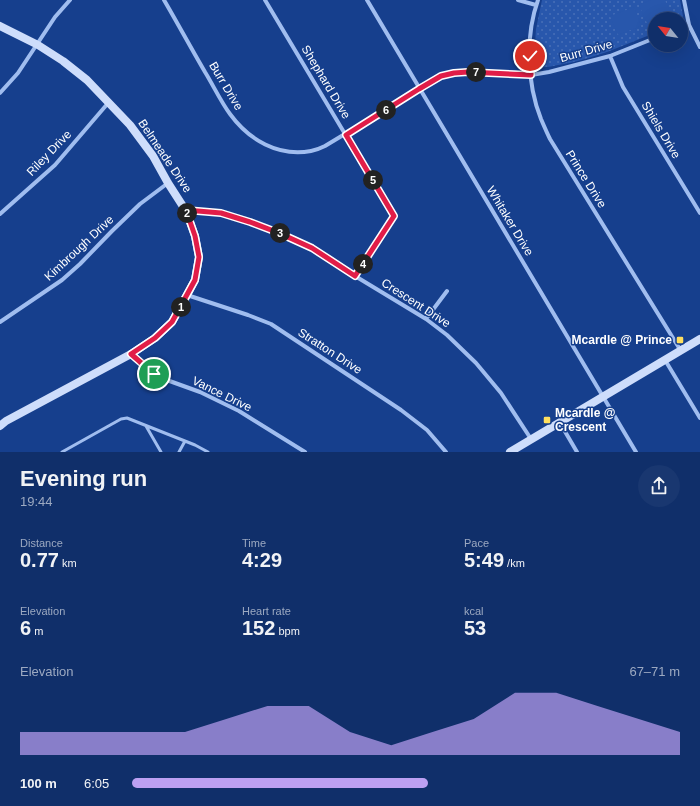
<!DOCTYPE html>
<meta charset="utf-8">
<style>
body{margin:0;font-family:Arial,sans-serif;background:#193770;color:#f1f3f6;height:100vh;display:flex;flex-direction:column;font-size:15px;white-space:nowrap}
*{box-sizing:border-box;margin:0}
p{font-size:13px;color:#9ca9c1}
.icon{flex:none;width:22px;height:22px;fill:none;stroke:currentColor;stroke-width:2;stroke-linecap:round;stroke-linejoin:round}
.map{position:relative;height:452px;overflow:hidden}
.panel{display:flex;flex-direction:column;background:#102f6a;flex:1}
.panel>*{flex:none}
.needle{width:26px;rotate:300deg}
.tools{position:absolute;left:648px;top:12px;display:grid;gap:8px}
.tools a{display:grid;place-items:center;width:40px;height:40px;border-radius:50%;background:#102f6a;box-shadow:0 4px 16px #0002,0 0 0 1px #304a7e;font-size:20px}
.pin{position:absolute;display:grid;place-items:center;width:34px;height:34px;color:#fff;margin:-17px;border:2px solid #fff;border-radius:50%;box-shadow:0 1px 4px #0007}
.km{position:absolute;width:20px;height:20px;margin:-10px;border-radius:50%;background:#222;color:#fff;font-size:11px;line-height:20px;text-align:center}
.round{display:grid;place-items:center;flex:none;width:42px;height:42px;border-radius:21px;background:#193770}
.headline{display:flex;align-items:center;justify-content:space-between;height:68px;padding:0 20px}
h1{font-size:22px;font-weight:700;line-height:30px}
.figures{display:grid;grid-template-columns:repeat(3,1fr);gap:6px;height:68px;padding:4px 20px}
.figures div{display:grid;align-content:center}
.figures b{font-size:20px;font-weight:700}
.figures small{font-size:11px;font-weight:400}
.figures p{font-size:11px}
.chart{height:112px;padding:8px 20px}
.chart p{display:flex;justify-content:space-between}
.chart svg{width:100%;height:72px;margin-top:4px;fill:#bca0f2;opacity:.7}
ul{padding:0 20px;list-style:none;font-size:13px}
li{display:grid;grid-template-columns:64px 48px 1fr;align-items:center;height:30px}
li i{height:10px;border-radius:5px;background:#bca0f2}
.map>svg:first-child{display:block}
.green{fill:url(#green-dots)}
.pitch{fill:#2857ac}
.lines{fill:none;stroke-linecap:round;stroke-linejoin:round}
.lane{stroke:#a0bdef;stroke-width:3}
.street{stroke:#a0bdef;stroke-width:4}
.secondary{stroke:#ceddfb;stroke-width:8}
.route-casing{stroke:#fff;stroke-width:8}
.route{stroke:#e11d48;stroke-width:5}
.poi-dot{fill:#ffdf5f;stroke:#163f8d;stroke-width:1.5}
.labels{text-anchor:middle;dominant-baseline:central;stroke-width:3;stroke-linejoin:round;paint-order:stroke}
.street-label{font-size:12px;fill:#fff;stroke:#163f8d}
.poi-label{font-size:12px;font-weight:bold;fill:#fff;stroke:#163f8d;text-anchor:end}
</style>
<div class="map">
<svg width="700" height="452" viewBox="0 0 700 452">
<defs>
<pattern id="green-dots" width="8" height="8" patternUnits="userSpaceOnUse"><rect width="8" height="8" fill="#2857ac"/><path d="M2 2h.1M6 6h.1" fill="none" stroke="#4870b8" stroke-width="1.8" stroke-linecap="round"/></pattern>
</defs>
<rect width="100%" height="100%" fill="#163f8d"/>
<!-- green -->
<path class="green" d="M542,0H680L683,16L681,21V19H655V33C624,45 592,60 558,65C552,66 546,68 540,67L536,65L534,59L536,29Z"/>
<!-- pitch -->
<path class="pitch" d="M651,0H665L671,14L658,19H655V20L647,23L639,5Z
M634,7L641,26L618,35L610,16Z"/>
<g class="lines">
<!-- lane -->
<path class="lane" d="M146,426L161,452
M62,452L121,419L127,418L195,445L208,452
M179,452L185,441"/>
<!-- street -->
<path class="street" d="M164,0C178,24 191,48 205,72C213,85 221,102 230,114C249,140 278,157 311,151C316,150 321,148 325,146L441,76L454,73L468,72L531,75L549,72L610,56L655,38
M265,0L394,216L355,276
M367,0L636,452
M518,0L536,5
M538,0C525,36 527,84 541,119C544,126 547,133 550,139L681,351
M684,0L689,25L700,47
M681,29L689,25
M610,56L623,87L700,213
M0,93L18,73L55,17L70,0
M186,211L221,213L250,222L279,233L312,248L355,276L426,319L447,335L476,363L501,393L531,439
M0,214L55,165L109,102
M187,295L248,315L271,324L401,410L427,430L446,452
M426,319L447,291
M0,322L62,280L80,264L112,231L140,204L168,183
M131,354L154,374L164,379L200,392L239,411L305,452
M665,360L700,418
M560,423L577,452"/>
<!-- secondary -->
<path class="secondary" d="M0,26L38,45L63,61L87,80L130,125L153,156L168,183L186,211L195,236L199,257L195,280L187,295L172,322L155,338L131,354L6,421L0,426
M510,452L700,339"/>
</g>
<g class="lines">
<!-- route casing -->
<g class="route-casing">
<path id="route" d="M154,374L131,354L155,338L172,322L195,280L199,257L195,236L186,210L221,213L250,222L279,233L312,248L355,276L394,216L346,135L419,89L441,76L454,73L468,72L531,75L530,56"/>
</g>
<!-- route -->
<use href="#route" class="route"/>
</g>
<!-- markers -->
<g class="poi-dot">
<rect x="676" y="336" width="8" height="8" rx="2"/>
<rect x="543" y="416" width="8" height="8" rx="2"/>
</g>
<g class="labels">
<!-- street labels -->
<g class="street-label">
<text transform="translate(586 51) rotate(-16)">Burr Drive</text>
<text transform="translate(326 82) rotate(59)">Shephard Drive</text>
<text transform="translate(226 86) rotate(59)">Burr Drive</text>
<text transform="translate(661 130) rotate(59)">Shiels Drive</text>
<text transform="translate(49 153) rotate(-46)">Riley Drive</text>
<text transform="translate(165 156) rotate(56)">Belmeade Drive</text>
<text transform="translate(586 179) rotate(58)">Prince Drive</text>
<text transform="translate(510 221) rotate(59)">Whitaker Drive</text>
<text transform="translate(79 248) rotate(-43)">Kimbrough Drive</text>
<text transform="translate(416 303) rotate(33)">Crescent Drive</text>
<text transform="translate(330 351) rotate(33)">Stratton Drive</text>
<text transform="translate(222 394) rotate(26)">Vance Drive</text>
</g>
<!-- poi labels -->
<g class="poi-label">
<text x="672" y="340">Mcardle @ Prince</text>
<text x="555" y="413" text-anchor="start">Mcardle @<tspan x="555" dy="14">Crescent</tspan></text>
</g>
</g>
</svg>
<div class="tools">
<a><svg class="needle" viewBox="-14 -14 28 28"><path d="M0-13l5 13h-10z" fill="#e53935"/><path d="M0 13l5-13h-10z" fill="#9ca9c1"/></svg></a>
</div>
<div class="pin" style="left:154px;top:374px;background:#1e9e55"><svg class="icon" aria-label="arrive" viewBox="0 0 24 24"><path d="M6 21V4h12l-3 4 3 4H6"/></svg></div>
<div class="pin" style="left:530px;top:56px;background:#d93025"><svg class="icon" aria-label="check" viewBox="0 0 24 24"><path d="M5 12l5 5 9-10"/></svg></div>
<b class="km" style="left:181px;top:307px">1</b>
<b class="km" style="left:187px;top:213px">2</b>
<b class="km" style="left:280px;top:233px">3</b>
<b class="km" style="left:363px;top:264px">4</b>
<b class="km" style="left:373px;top:180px">5</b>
<b class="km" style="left:386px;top:110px">6</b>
<b class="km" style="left:476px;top:72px">7</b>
</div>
<section class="panel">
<div class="headline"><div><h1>Evening run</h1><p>19:44</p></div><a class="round"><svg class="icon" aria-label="share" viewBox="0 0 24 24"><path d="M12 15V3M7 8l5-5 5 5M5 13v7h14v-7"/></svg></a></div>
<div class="figures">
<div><p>Distance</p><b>0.77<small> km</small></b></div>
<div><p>Time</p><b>4:29</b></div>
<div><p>Pace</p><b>5:49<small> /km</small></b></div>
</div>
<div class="figures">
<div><p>Elevation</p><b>6<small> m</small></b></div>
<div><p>Heart rate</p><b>152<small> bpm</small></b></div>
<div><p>kcal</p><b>53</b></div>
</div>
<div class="chart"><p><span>Elevation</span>67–71 m</p>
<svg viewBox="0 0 160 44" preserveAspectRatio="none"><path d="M0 44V30L10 30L20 30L30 30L40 30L50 22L60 14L70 14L80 30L90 38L100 30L110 22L120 6L130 6L140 14L150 22L160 30V44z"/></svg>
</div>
<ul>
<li><b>100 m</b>6:05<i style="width:54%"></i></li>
</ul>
</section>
